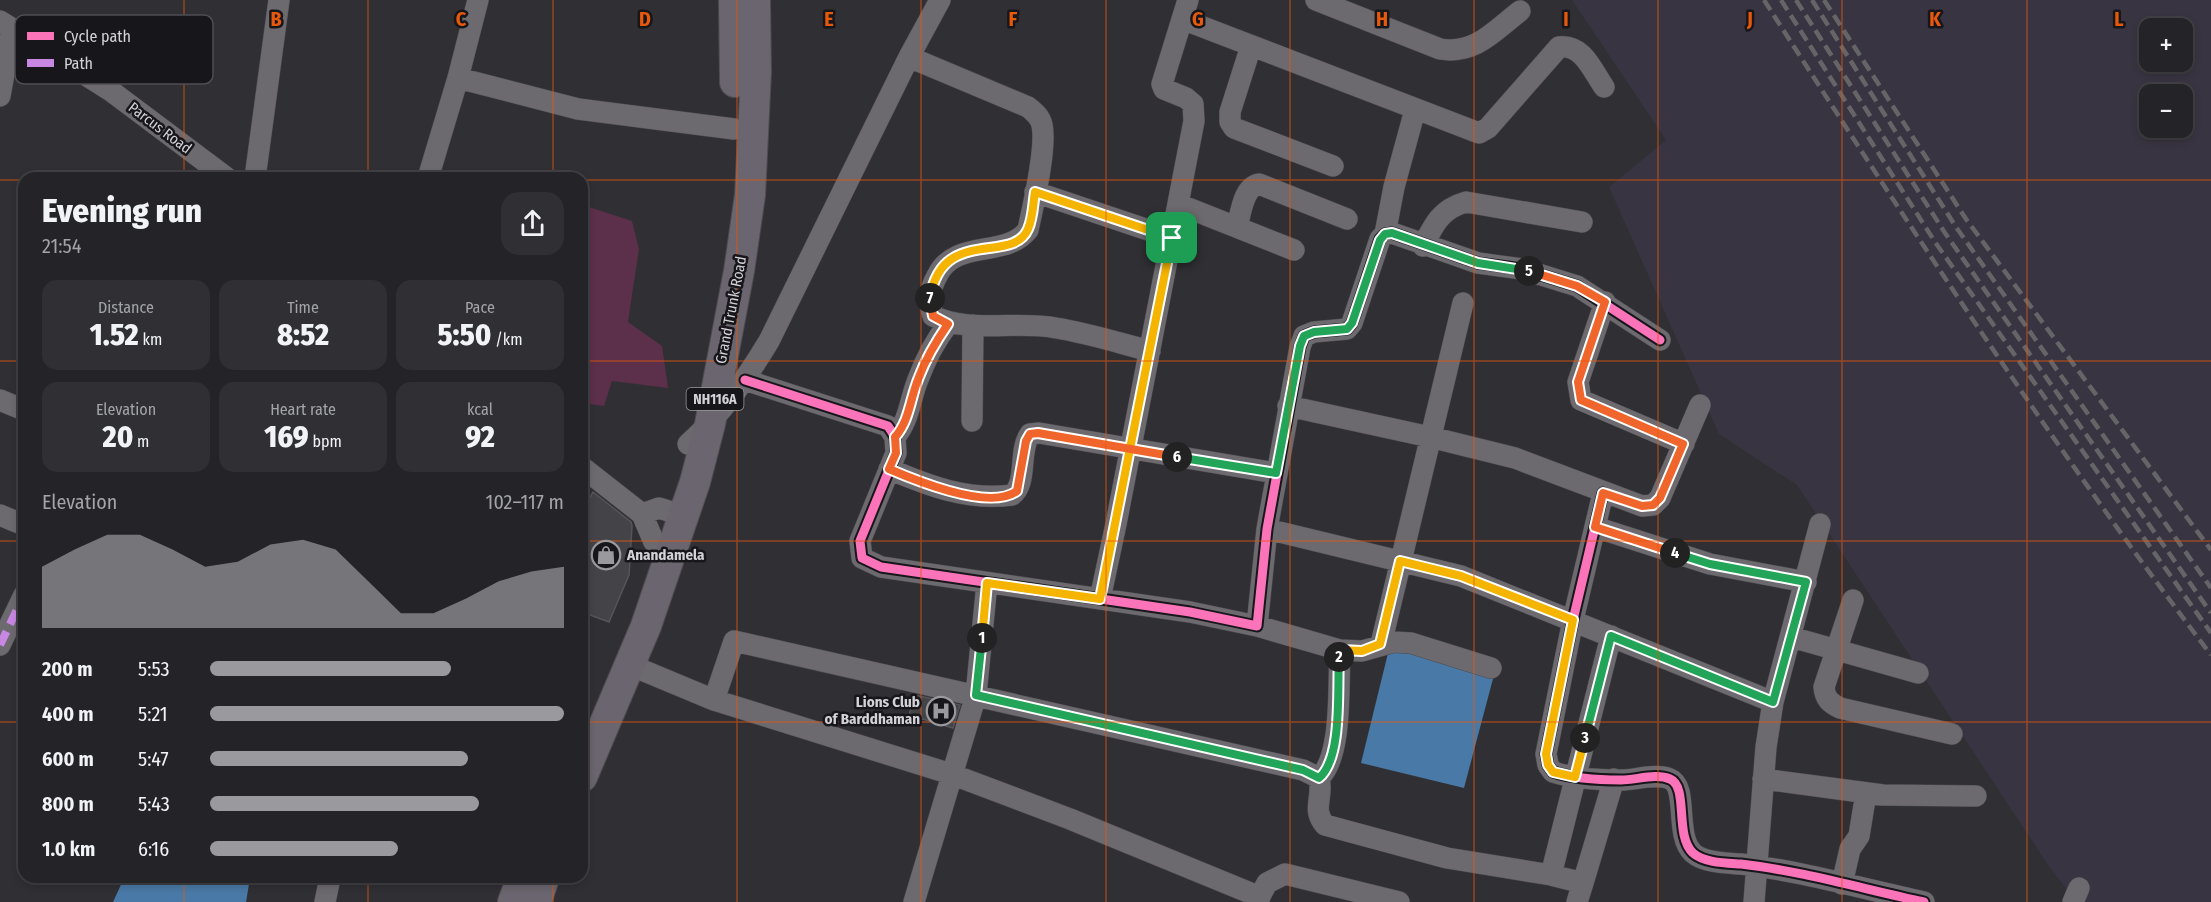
<!DOCTYPE html>
<meta charset="utf-8">
<style>
body{margin:0;font-family:"Fira Sans Condensed",sans-serif;background:#302f33;color:#f1f3f6;height:100vh;display:flex;flex-direction:column;font-size:22px;white-space:nowrap}
*{box-sizing:border-box;margin:0}
p{font-size:20px;color:#a3a4a7}
.icon{flex:none;width:33px;height:33px;fill:none;stroke:currentColor;stroke-width:2;stroke-linecap:round;stroke-linejoin:round}
.map{position:relative;flex:1;overflow:hidden}
.side{position:absolute;left:18px;top:172px;width:570px;height:711px;display:flex;flex-direction:column;background:#242327;border-radius:18px;box-shadow:0 3px 9px #0003,0 0 0 2px #414044}
.side>*{flex:none}
.fabs{position:absolute;left:2139px;top:18px;display:grid;gap:12px}
.fabs a{display:grid;place-items:center;width:54px;height:54px;border-radius:12px;background:#242327;box-shadow:0 3px 9px #0003,0 0 0 2px #414044;font-size:30px}
.pin{position:absolute;display:grid;place-items:center;width:51px;height:51px;color:#fff;margin:-26px;border-radius:12px;box-shadow:0 3px 9px #0006}
.km{position:absolute;width:30px;height:30px;margin:-15px;border-radius:50%;background:#222;color:#fff;font-size:16px;line-height:30px;text-align:center}
.round{display:grid;place-items:center;flex:none;width:63px;height:63px;border-radius:18px;background:#302f33}
.overview{display:flex;align-items:center;justify-content:space-between;height:102px;padding:0 24px}
h1{font-size:33px;font-weight:800;line-height:45px}
.metrics{display:grid;grid-template-columns:repeat(3,1fr);gap:9px;height:102px;padding:6px 24px}
.metrics div{display:grid;align-content:center;border-radius:15px;background:#302f33;text-align:center}
.metrics b{font-size:30px;font-weight:800}
.metrics small{font-size:16px;font-weight:400}
.metrics p{font-size:16px}
.chart{height:168px;padding:12px 24px}
.chart p{display:flex;justify-content:space-between}
.chart svg{width:100%;height:108px;margin-top:6px;fill:#9a999e;opacity:.7}
ul{padding:0 24px;list-style:none;font-size:20px}
li{display:grid;grid-template-columns:96px 72px 1fr;align-items:center;height:45px}
li i{height:15px;border-radius:8px;background:#9a999e}
.map>svg:first-child{display:block}
.built{fill:#383441;fill-rule:evenodd}
.green{fill:#5c2f4a}
.water{fill:#4979a6}
.building{fill:#444448;stroke:#555559;stroke-width:1.5}
.lines{fill:none;stroke-linecap:round;stroke-linejoin:round}
.minor-casing{stroke:#4d4c50;stroke-width:22}
.highway-casing{stroke:#4d4c50;stroke-width:32}
.minor{stroke:#6c6a6f;stroke-width:21}
.highway{stroke:#6a656e;stroke-width:30}
.rail{stroke:#656567;stroke-width:4.5;stroke-dasharray:12 6;stroke-linecap:butt}
.quiet{stroke:#c787e3;stroke-width:8;stroke-dasharray:15 8;stroke-linecap:butt}
.cycleway-casing{stroke:#17161a;stroke-width:13}
.cycleway{stroke:#fb73b8;stroke-width:9}
.split-1-casing{stroke:#fff;stroke-width:12}
.split-2-casing{stroke:#fff;stroke-width:12}
.split-3-casing{stroke:#fff;stroke-width:12}
.split-4-casing{stroke:#fff;stroke-width:12}
.split-5-casing{stroke:#fff;stroke-width:12}
.split-6-casing{stroke:#fff;stroke-width:12}
.split-7-casing{stroke:#fff;stroke-width:12}
.split-8-casing{stroke:#fff;stroke-width:12}
.split-1{stroke:#f5b400;stroke-width:8}
.split-2{stroke:#22a559;stroke-width:8}
.split-3{stroke:#f5b400;stroke-width:8}
.split-4{stroke:#22a559;stroke-width:8}
.split-5{stroke:#f0652b;stroke-width:8}
.split-6{stroke:#22a559;stroke-width:8}
.split-7{stroke:#f0652b;stroke-width:8}
.split-8{stroke:#f5b400;stroke-width:8}
.grid{fill:none;stroke:#e8590c;stroke-width:1.5;stroke-opacity:0.55}
.labels{text-anchor:middle;dominant-baseline:central;stroke-width:5;stroke-linejoin:round;paint-order:stroke}
.shield{fill:#17161a;stroke:#9b9a9e;stroke-width:1.5}
.shield-label{font-size:14px;font-weight:bold;fill:#d3d2d7}
.street-label{font-size:15px;fill:#d3d2d7;stroke:#17161a}
.poi-label{font-size:15px;font-weight:bold;fill:#d3d2d7;stroke:#17161a;text-anchor:start}
.key{fill:#17161a;stroke:#4f4e53;stroke-width:1.5}
.key-label{font-size:16px;fill:#d3d2d7}
.grid-label{font-size:20px;text-anchor:middle;font-weight:bold;fill:#e8590c;stroke:#17161a;stroke-width:5;stroke-linejoin:round;paint-order:stroke}
</style>
<div class="map">
<svg width="2211" height="902" viewBox="0 0 2211 902">
<rect width="100%" height="100%" fill="#302f34"/>
<!-- built -->
<path class="built" d="M1572,0H2211V902H2077L2050,868L1797,485L1719,434L1609,187L1666,140ZM2150,28H2182V62H2150ZM2150,94H2182V128H2150Z"/>
<!-- green -->
<path class="green" d="M583,205L632,221L639,249L628,322L662,346L668,388L612,381L604,406L582,403Z"/>
<!-- water -->
<path class="water" d="M1390,645L1494,675L1464,788L1361,763Z
M124,878H250L246,902H113Z"/>
<!-- building -->
<path class="building" d="M593,492L631,522L632,526L629,575L609,622L582,612V512Z
M915,695L960,705L953,728L909,715Z"/>
<g class="lines">
<!-- minor casing -->
<g class="minor-casing">
<path id="minor" d="M1316,0L1440,49C1475,55 1494,31 1520,11
M1182,19L1479,133L1488,128L1559,47C1583,44 1592,70 1604,87
M0,21L111,91L227,178
M1251,46L1230,112V122L1234,128L1333,166
M909,57L1028,107C1034,112 1040,116 1042,125C1047,148 1033,206 1028,230C1005,259 955,238 937,276C929,290 929,301 933,316C970,334 1016,320 1056,328C1088,333 1119,343 1150,351
M458,78L578,109L734,129
M0,96L12,29
M255,178L279,0
M428,178L458,78L478,0
M1035,192L1172,238
M1178,204L1294,250
M1237,227C1241,213 1243,187 1259,184L1347,219
M1385,234L1394,187L1415,110
M1423,246C1434,224 1441,209 1466,202L1582,222
M1605,302L1578,382L1581,400L1684,444
M745,380L888,426L895,437L896,453L860,541L862,558L881,567L1190,612L1257,626L1267,529L1300,347L1304,336L1314,332L1347,329L1352,323L1380,239L1385,234L1392,233L1478,263L1522,269L1577,286L1660,340
M0,400L24,410
M1288,406L1430,437L1515,458L1642,506L1653,505L1660,498L1700,405
M972,421L973,325
M895,437C910,420 910,397 919,377C926,358 936,340 948,324
M688,444C722,414 746,379 769,341L909,57L940,0
M582,467L642,514L654,542L672,550
M889,469C929,486 968,501 1012,495C1028,483 1018,451 1030,434L1039,433L1276,473
M1603,493L1573,620L1546,754L1548,765L1553,772C1575,779 1598,780 1621,780C1636,780 1656,773 1670,779C1689,787 1674,835 1693,853C1704,863 1727,863 1741,864C1802,871 1863,889 1924,902
M642,514L659,508L684,516
M0,515L24,525
M1595,527L1710,564L1806,582
M1267,529L1461,576L1773,702L1820,524
M1100,599L1116,524L1194,121L1193,104L1186,98L1164,89L1162,84L1188,0
M1853,600L1824,687C1825,699 1830,703 1840,708L1952,734
M1257,626L1340,650L1362,651L1394,642L1411,643L1491,668
M1791,637L1918,673
M1381,644L1463,303
M0,645L24,595
M630,665L714,700L734,641L1303,770L1319,778C1324,797 1311,809 1325,825L1447,858L1551,875L1583,883L1577,902
M714,700L951,774L1070,819L1260,897
M1319,778C1343,757 1338,682 1340,650
M1763,779L1883,795L1976,796
M1551,875L1611,636
M1583,883L1614,779
M1842,884L1850,849L1859,836L1866,793
M325,902L330,878
M914,902L976,695L987,583
M1257,902L1267,883L1285,874L1399,902
M1754,902L1766,747L1773,702
M2073,902L2079,888"/>
</g>
<!-- highway casing -->
<g class="highway-casing">
<path id="highway" d="M734,0L735,82
M582,777L646,626L695,482L710,424L739,271L750,195L756,72L755,0
M513,902L522,878
M536,902L544,878"/>
</g>
<!-- minor -->
<use href="#minor" class="minor"/>
<!-- highway -->
<use href="#highway" class="highway"/>
<!-- rail -->
<path class="rail" d="M1764,0C1907,223 2051,444 2211,655
M1781,0L1935,242L2211,633
M1796,0L1945,233L2211,613
M1812,0L1956,227L2211,588
M1824,0L1966,219L2211,550"/>
<!-- quiet -->
<path class="quiet" d="M0,645L24,595"/>
<!-- cycleway casing -->
<g class="cycleway-casing">
<path id="cycleway" d="M745,380L888,426L895,437L896,453L860,541L862,558L881,567L1190,612L1257,626L1267,529L1300,347L1304,336L1314,332L1347,329L1352,323L1380,239L1385,234L1392,233L1478,263L1522,269L1577,286L1660,340
M1603,493L1573,620L1546,754L1548,765L1553,772C1575,779 1598,780 1621,780C1636,780 1656,773 1670,779C1689,787 1674,835 1693,853C1704,863 1727,863 1741,864C1802,871 1863,889 1924,902"/>
</g>
<!-- cycleway -->
<use href="#cycleway" class="cycleway"/>
</g>
<g class="lines">
<!-- split-1 casing -->
<g class="split-1-casing">
<path id="split-1" d="M982,638L987,583L1100,599L1172,238"/>
</g>
<!-- split-2 casing -->
<g class="split-2-casing">
<path id="split-2" d="M982,638L976,695L1303,770L1319,778C1343,758 1337,688 1339,657"/>
</g>
<!-- split-3 casing -->
<g class="split-3-casing">
<path id="split-3" d="M1339,657L1340,650L1362,651L1380,644L1400,561L1461,576L1573,620L1546,754L1548,765L1553,772L1575,777L1585,738"/>
</g>
<!-- split-4 casing -->
<g class="split-4-casing">
<path id="split-4" d="M1585,738L1611,636L1773,702L1806,582L1710,564L1675,553"/>
</g>
<!-- split-5 casing -->
<g class="split-5-casing">
<path id="split-5" d="M1529,271L1577,286L1605,302L1578,382L1581,400L1683,444L1660,498L1653,505L1642,506L1603,493L1595,527L1675,553"/>
</g>
<!-- split-6 casing -->
<g class="split-6-casing">
<path id="split-6" d="M1177,457L1276,473L1300,346L1304,336L1314,332L1347,329L1352,323L1380,240L1385,234L1392,233L1478,263L1529,271"/>
</g>
<!-- split-7 casing -->
<g class="split-7-casing">
<path id="split-7" d="M930,298L933,316L948,324C937,340 926,358 919,377C910,398 910,420 895,437L896,453L889,469C917,481 990,511 1017,491L1026,441L1030,434L1038,433L1177,457"/>
</g>
<!-- split-8 casing -->
<g class="split-8-casing">
<path id="split-8" d="M930,298C942,225 1013,265 1028,229C1033,218 1033,204 1035,192L1172,238"/>
</g>
<!-- split-1 -->
<use href="#split-1" class="split-1"/>
<!-- split-2 -->
<use href="#split-2" class="split-2"/>
<!-- split-3 -->
<use href="#split-3" class="split-3"/>
<!-- split-4 -->
<use href="#split-4" class="split-4"/>
<!-- split-5 -->
<use href="#split-5" class="split-5"/>
<!-- split-6 -->
<use href="#split-6" class="split-6"/>
<!-- split-7 -->
<use href="#split-7" class="split-7"/>
<!-- split-8 -->
<use href="#split-8" class="split-8"/>
</g>
<!-- grid -->
<path class="grid" d="M184,0V178M368,0V178M553,0V178M737,0V902M921,0V902M1106,0V902M1290,0V902M1474,0V902M1658,0V902M1842,0V902M2027,0V902M0,180H24M582,180H2211M0,361H24M582,361H2211M0,541H24M582,541H2211M0,722H24M582,722H2211M184,878V902M368,878V902M553,878V902"/>
<!-- icons -->
<defs>
<g id="shop-ring" transform="scale(1.5)"><circle r="9.5" fill="#17161a" stroke="#9a999e" stroke-width="1.5"/><path d="M-5-2.5h2.3a2.7 3.5 0 0 1 5.4 0H5L5.5 6h-11ZM-1.5-2.5h3a1.5 2.3 0 0 0-3 0Z" fill="#9a999e"/></g>
<g id="hospital-ring" transform="scale(1.5)"><circle r="9.5" fill="#17161a" stroke="#9a999e" stroke-width="1.5"/><path d="M-5-5h3v3.5h4V-5h3V5h-3V1.5h-4V5h-3Z" fill="#9a999e"/></g>
</defs>
<g fill-rule="evenodd">
<use href="#shop-ring" x="606" y="555"/>
<use href="#hospital-ring" x="941" y="711"/>
</g>
<g class="labels">
<!-- shield labels -->
<rect class="shield" x="686.5" y="388" width="57" height="22" rx="4.5"/>
<g class="shield-label">
<text x="715" y="399">NH116A</text>
</g>
<!-- street labels -->
<g class="street-label">
<text transform="translate(160 128) rotate(37)">Parcus Road</text>
<text transform="translate(731 310) rotate(-79)">Grand Trunk Road</text>
</g>
<!-- poi labels -->
<g class="poi-label">
<text x="627" y="555">Anandamela</text>
<text x="920" y="702" text-anchor="end">Lions Club<tspan x="920" dy="17">of Barddhaman</tspan></text>
</g>
</g>
<!-- legend -->
<rect x="15" y="15" width="198" height="69" rx="9" class="key"/>
<rect x="27" y="32" width="27" height="8" fill="#fb73b8"/>
<rect x="27" y="59" width="27" height="8" fill="#c787e3"/>
<g class="key-label">
<text x="64" y="42">Cycle path</text>
<text x="64" y="69">Path</text>
</g>
<g class="grid-label">
<text x="276" y="26">B</text>
<text x="461" y="26">C</text>
<text x="645" y="26">D</text>
<text x="829" y="26">E</text>
<text x="1013" y="26">F</text>
<text x="1198" y="26">G</text>
<text x="1382" y="26">H</text>
<text x="1566" y="26">I</text>
<text x="1750" y="26">J</text>
<text x="1935" y="26">K</text>
<text x="2119" y="26">L</text>
</g>
</svg>
<div class="fabs">
<a>+</a>
<a>−</a>
</div>
<div class="pin" style="left:1172px;top:238px;background:#1e9e55"><svg class="icon" aria-label="arrive" viewBox="0 0 24 24"><path d="M6 21V4h12l-3 4 3 4H6"/></svg></div>
<b class="km" style="left:982px;top:638px">1</b>
<b class="km" style="left:1339px;top:657px">2</b>
<b class="km" style="left:1585px;top:738px">3</b>
<b class="km" style="left:1675px;top:553px">4</b>
<b class="km" style="left:1529px;top:271px">5</b>
<b class="km" style="left:1177px;top:457px">6</b>
<b class="km" style="left:930px;top:298px">7</b>
<section class="side">
<div class="overview"><div><h1>Evening run</h1><p>21:54</p></div><a class="round"><svg class="icon" aria-label="share" viewBox="0 0 24 24"><path d="M12 15V3M7 8l5-5 5 5M5 13v7h14v-7"/></svg></a></div>
<div class="metrics">
<div><p>Distance</p><b>1.52<small> km</small></b></div>
<div><p>Time</p><b>8:52</b></div>
<div><p>Pace</p><b>5:50<small> /km</small></b></div>
</div>
<div class="metrics">
<div><p>Elevation</p><b>20<small> m</small></b></div>
<div><p>Heart rate</p><b>169<small> bpm</small></b></div>
<div><p>kcal</p><b>92</b></div>
</div>
<div class="chart"><p><span>Elevation</span>102–117 m</p>
<svg viewBox="0 0 160 44" preserveAspectRatio="none"><path d="M0 44V19L10 12L20 6L30 6L40 12L50 19L60 17L70 10L80 8L90 12L100 25L110 38L120 38L130 32L140 25L150 21L160 19V44z"/></svg>
</div>
<ul>
<li><b>200 m</b>5:53<i style="width:68%"></i></li>
<li><b>400 m</b>5:21<i style="width:100%"></i></li>
<li><b>600 m</b>5:47<i style="width:73%"></i></li>
<li><b>800 m</b>5:43<i style="width:76%"></i></li>
<li><b>1.0 km</b>6:16<i style="width:53%"></i></li>
</ul>
</section>
</div>
